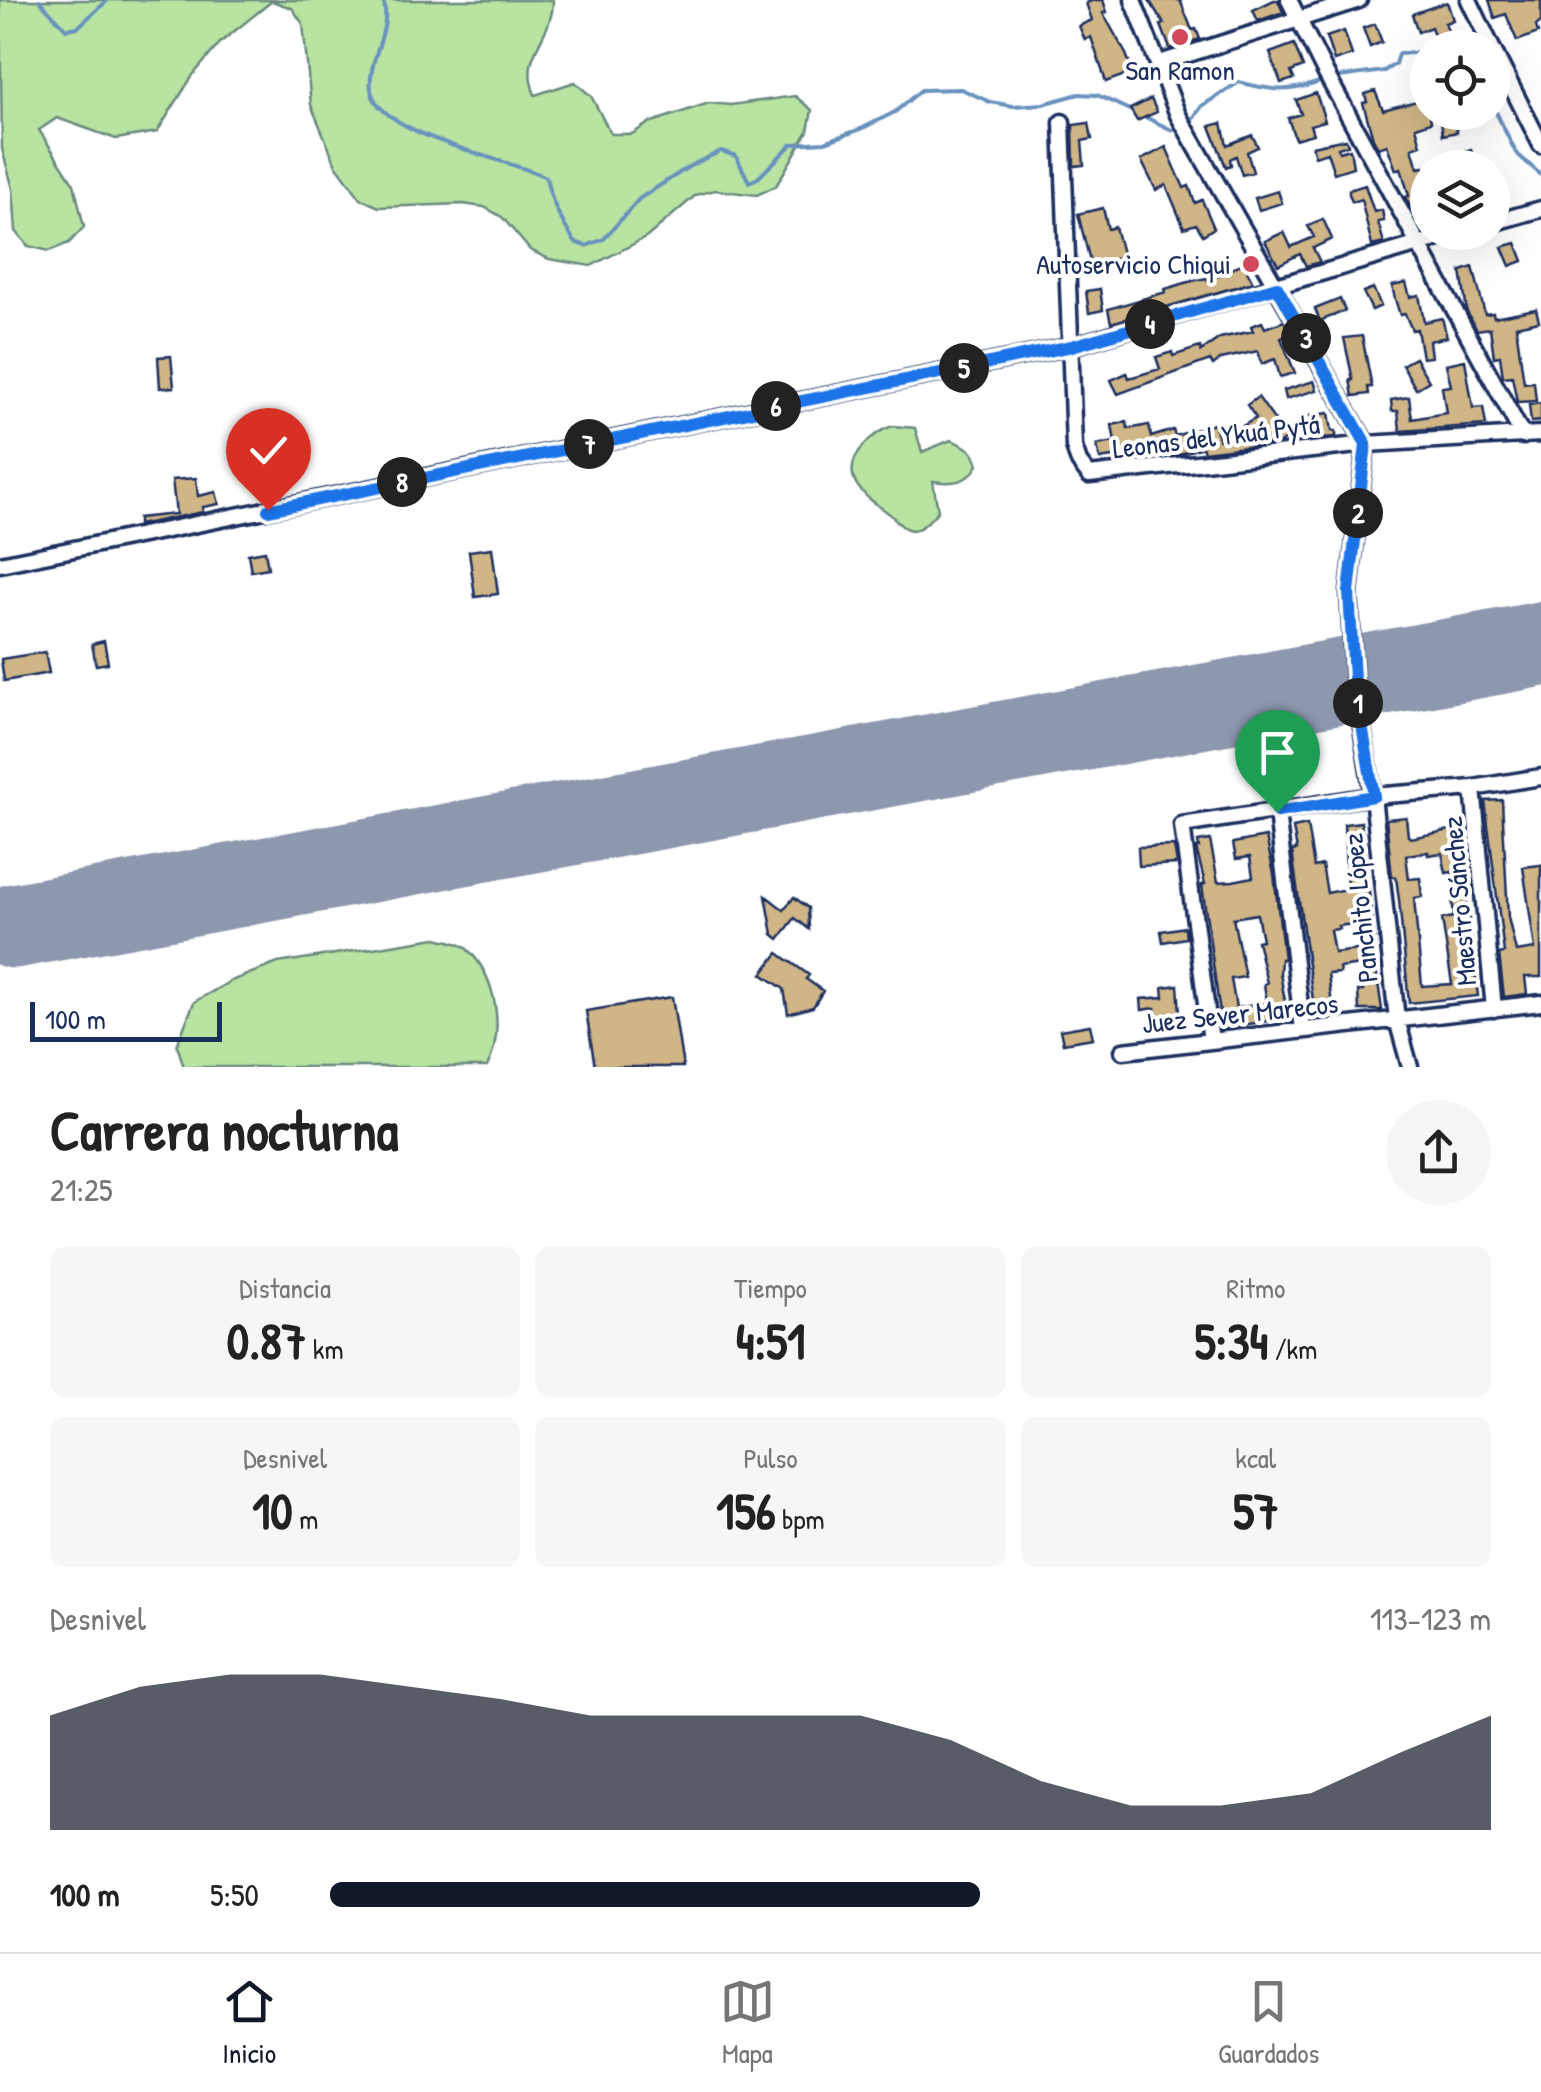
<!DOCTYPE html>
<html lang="es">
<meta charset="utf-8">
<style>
body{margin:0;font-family:"Patrick Hand",sans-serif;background:#f6f6f6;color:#222;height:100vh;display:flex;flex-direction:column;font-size:38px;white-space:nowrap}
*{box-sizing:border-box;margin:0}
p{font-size:32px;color:#767676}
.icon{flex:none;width:55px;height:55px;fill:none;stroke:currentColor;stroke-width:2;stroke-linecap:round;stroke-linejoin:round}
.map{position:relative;height:1067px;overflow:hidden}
.side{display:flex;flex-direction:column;background:#fff;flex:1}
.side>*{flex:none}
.fabs{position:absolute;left:1410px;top:30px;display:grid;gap:20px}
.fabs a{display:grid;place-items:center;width:100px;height:100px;border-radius:50%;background:#fff;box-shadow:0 10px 40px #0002;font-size:50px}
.scale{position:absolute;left:30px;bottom:25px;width:192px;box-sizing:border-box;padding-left:10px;border:5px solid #1b2f5e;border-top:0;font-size:28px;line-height:35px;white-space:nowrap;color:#1b2f5e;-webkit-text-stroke:8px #fff;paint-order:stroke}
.pin{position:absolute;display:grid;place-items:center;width:85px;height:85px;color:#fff;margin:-102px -42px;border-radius:50% 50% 50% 0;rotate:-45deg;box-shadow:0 0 10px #0007}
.pin .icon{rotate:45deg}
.km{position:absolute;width:50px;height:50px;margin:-25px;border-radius:50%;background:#222;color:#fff;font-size:28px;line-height:50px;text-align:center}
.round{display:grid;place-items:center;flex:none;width:105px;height:105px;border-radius:52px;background:#f6f6f6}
.headline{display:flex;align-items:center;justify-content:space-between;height:170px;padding:0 50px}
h1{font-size:55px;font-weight:700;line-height:75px}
.metrics{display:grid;grid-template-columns:repeat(3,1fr);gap:15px;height:170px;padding:10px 50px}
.metrics div{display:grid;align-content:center;border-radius:15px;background:#f6f6f6;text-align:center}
.metrics b{font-size:50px;font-weight:700}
.metrics small{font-size:28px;font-weight:400}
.metrics p{font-size:28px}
.chart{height:280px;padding:20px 50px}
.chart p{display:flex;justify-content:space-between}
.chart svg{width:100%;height:180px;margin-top:10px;fill:#111827;opacity:.7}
ul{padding:0 50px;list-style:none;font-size:32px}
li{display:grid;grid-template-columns:160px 120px 1fr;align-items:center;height:75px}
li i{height:25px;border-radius:12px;background:#111827}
.tab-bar{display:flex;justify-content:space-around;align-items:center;height:140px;border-top:2px solid #e0e0e0;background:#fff;font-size:28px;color:#767676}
.tab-bar a{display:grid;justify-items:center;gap:5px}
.tab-bar .current{color:#111827}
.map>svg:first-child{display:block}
.green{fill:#b8e3a0;stroke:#6a897f;stroke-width:2.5}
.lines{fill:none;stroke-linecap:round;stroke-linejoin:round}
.stream{stroke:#6b92be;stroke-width:4}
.runway{stroke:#8d97ae;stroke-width:85}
.building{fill:#d0b586;stroke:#1b2f5e;stroke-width:2.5;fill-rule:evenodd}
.minor-casing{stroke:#1b2f5e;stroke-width:21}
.minor{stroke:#fff;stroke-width:14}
.route-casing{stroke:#fff;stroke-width:20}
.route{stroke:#1a73e8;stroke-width:12}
.poi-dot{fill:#d1495b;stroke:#fff;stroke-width:4}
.labels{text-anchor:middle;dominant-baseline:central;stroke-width:8;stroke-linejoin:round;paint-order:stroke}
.poi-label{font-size:28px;fill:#1b2f5e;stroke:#fff}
.street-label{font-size:28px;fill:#1b2f5e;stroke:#fff}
</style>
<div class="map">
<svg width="1541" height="1067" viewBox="0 0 1541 1067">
<rect width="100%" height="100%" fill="#fff"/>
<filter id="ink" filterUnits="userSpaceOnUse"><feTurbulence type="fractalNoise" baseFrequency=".01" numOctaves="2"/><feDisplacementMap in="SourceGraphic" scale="20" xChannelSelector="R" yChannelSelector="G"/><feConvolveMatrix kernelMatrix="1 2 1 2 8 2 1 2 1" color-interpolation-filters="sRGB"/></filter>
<g filter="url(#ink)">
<!-- green -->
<path class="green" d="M0,0H553C553,40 518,52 535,95L575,82L591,96L611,134H632L649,123L709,103L731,105L795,96L812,110L808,131L776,186L757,195L715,190L696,195L647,237L591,266L549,259L530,250L502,217L484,207L463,204L379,207L361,199L336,165L311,105L303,24L292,8L272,1L221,42L193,75L157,132L116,139L57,118L39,130L74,184L84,227L69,243L49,251L28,246L16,231L13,189L2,149Z
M893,426L915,428L922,452L951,440C965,446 974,449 978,465C968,483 952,484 933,481L938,511C931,518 923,529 913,530C901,530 896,518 887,512C875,503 860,494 854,479C846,456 874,431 893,426Z
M436,938C445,940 459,942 466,948C497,976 505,1031 487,1067H184L177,1045L194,1002L231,981L278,963Z"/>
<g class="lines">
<!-- stream -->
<path class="stream" d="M39,0L66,29L78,27L108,0
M383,0C393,29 367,59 371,90C378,135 508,159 546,177C551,202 561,221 575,242L586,246L604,239L639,199L690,166L721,151L736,156L749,182L758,178L792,144L825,142L861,129L895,112L921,90L961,89L990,102L1013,106L1043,104L1079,94L1097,95L1136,113
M1339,77L1384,71L1395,64L1398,54L1428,52
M1492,104L1516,153L1541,175
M1145,117L1172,130
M1189,124L1202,106L1239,82C1273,91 1289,93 1323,81"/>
<!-- runway -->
<path class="runway" d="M14,926L1541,644"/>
</g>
<!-- building -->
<path class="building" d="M1094,0H1103L1107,12L1103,13L1126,54L1133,72L1106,82L1091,37L1085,40L1079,26L1092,20L1086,3Z
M1149,0H1180L1192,30L1196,29L1200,39L1170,49L1161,25L1164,24Z
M1274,0H1278L1283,12L1258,21L1253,10Z
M1489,0H1541V22L1536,26L1538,33L1517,41L1506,14L1495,18Z
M1447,2L1453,20L1445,23L1454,48H1439L1431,27L1418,32L1412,14Z
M1375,24L1382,42L1370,47L1363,28Z
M1344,31L1352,55L1334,61L1326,37Z
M1294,44L1303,67L1291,72L1294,79L1281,83L1270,53Z
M1375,91L1383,110L1428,98L1431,122L1416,127L1421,145L1412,148L1418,168L1424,167L1428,180V230L1419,211L1414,213L1405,197L1409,196L1401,168L1396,170L1387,145L1378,148L1373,138L1363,103L1367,102L1365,94Z
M1316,93L1325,121L1310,125L1313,134L1295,139L1288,118L1301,114L1296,100Z
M1151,99L1157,112L1137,121L1130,109Z
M1455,119L1457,132L1443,135L1441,121Z
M1089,123L1092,139L1082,141L1084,165L1074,166L1073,125Z
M1222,123L1227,145L1252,135L1258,147L1247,152L1253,172L1242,175L1236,156L1230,159L1231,165L1226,167L1210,126Z
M1346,139L1348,145L1338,148L1339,152L1350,149L1353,167L1334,173L1327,152L1315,156L1312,146Z
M1166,147L1184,188L1189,186L1195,203L1202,200L1214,228L1203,235L1196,224L1184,228L1166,185L1156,190L1141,160Z
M1471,149L1475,165L1460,168L1455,154Z
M1365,185L1374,212L1382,210L1384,221L1378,222L1384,243L1372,246L1361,199L1352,202L1349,194V190Z
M1278,191L1282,203L1259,210L1255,198Z
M1103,208L1108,229L1115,227L1123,257L1091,265L1078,214Z
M1323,219L1332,239L1313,248L1320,262L1306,266L1300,254L1278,265L1265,241L1284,232L1291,247L1314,237L1308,226Z
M1516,243L1523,261L1510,266L1502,247Z
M1243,263L1253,282L1111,323L1108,309L1166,292L1165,289L1192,281L1207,278L1208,281Z
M1473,267L1485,314L1493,313L1494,317L1536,309L1539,321L1516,326L1524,383L1534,382L1536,401L1517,402L1512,376L1503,377L1500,356L1494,357L1490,328L1477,330L1467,312L1461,271Z
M1406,283L1410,297L1419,295L1424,322L1442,318L1447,337L1429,341L1431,357L1422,358L1417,329L1412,330L1405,314L1400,315L1395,299L1392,286Z
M1373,288L1381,306L1372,310L1363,292Z
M1100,289L1103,310L1089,313L1086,291Z
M1340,299L1345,311L1320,321L1315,309Z
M1284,321L1291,335L1281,338L1295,373L1280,377L1275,359L1262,364L1258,351L1221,359L1213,365L1210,360L1118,394L1111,380L1127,373L1129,378L1160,369L1156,357L1172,352L1173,356L1200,347L1201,351L1220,338L1253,331L1251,326L1262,322L1265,328Z
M1362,336L1372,387H1368L1369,394L1353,396L1350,380H1353L1344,338Z
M171,356L174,387L160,388L158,357Z
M1415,358L1429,381L1416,389L1402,365Z
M1465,360L1473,408L1483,407L1486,425L1400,431L1398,411H1392L1391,400L1409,397L1412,419L1446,413L1442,387L1451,386L1446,364Z
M1314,381L1317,390L1286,399L1284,390Z
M1258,397L1287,438L1280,443L1204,452L1202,447L1180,454L1138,459L1137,453L1100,459L1097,445L1115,442L1112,425L1127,422L1128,429L1149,425L1151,437L1173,430L1175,436L1214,424L1219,440L1256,418L1247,405Z
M1541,403V421L1531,422L1529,405Z
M1329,413L1332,431H1336V437L1321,438L1319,424L1311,426L1310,416Z
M196,478L198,496L216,492L219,504L203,507V512L138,525V518L176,514L172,480Z
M492,548L498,594L475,597L469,551Z
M265,551L268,568L251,571L248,554Z
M104,641L108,663L96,665L92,644Z
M45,652L49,673L4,681L1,659Z
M1502,800L1508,917L1516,952L1535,949L1523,867L1541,865V977H1525L1527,994L1504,997L1499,954L1504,953L1485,801Z
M1406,817L1408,836L1411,838L1465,827L1470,869L1463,870L1478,996L1409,1003L1399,900L1396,877H1392L1386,819ZM1428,852V855L1442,853L1446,873L1452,872L1456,895L1452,896L1454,917L1442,919L1452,984L1422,986L1414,898L1422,897L1420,878L1409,879L1406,855Z
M1361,822L1375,944L1364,945L1361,923L1338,926L1339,929L1330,930L1334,953L1373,948L1382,1010H1359L1358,991H1363L1361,965L1339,968L1340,973L1328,974L1333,1012L1315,1014L1292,851L1297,850L1293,828L1307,825L1314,867L1322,865L1327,893L1347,889L1344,824Z
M1266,837L1274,874L1284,959H1281L1280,973L1288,1018L1222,1028L1202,885L1205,884L1196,848H1199L1198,842L1210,840L1218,882L1233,881L1253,877L1250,857L1236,859L1233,843ZM1257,914L1262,940L1257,941L1267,983L1264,984L1267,1003L1236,1008L1231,979L1245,977L1233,918Z
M1174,846L1177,864L1139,866L1138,847Z
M766,896L784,910L794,897L808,908L809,929L795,918L779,939L773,934Z
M1185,927L1186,938L1163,942L1161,931Z
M778,953L809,975L806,979L823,991L813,1007L788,1014L784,989L762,974Z
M1178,985L1181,1027L1158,1030L1155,1008L1142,1010L1141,999L1164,997L1163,987Z
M672,997L683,1067H595L586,1011Z
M1090,1025L1093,1038L1063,1043L1060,1030Z"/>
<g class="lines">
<!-- minor casing -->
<g class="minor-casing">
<path id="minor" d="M1133,0L1178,115L1366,444L1349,592L1354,678L1373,796L1397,1020L1410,1067
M1289,0L1325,72L1523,436
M1469,0L1492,48
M1492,48L1541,145
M1160,63L1359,0
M1062,122L1074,447L1079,462L1089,475L1366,444L1541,434
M1492,223L1541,209
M0,564L1072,346L1460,232
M1473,788L1494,1009
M1277,813L1303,1030
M1211,1041L1182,825L1373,796L1473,788L1541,777
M1123,1051L1541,1003"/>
</g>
<!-- minor -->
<use href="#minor" class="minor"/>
</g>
</g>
<g class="lines" filter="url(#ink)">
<!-- route casing -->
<g class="route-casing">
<path id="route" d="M268,510L1072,346L1277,287L1366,444L1349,592L1354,678L1374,796L1277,812"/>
</g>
<!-- route -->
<use href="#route" class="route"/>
</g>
<!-- markers -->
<g class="poi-dot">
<circle cx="1180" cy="37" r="10"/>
<circle cx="1251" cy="264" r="10"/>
</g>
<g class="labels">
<!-- poi labels -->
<g class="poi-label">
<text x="1180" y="70">San Ramon</text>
<text x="1231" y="264" text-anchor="end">Autoservicio Chiqui</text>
</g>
<!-- street labels -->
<g class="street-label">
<text transform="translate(1216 436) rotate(-7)">Leonas del Ykuá Pytá</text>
<text transform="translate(1459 901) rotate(-95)">Maestro Sánchez</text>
<text transform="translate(1360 908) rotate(-96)">Panchito López</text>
<text transform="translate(1240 1013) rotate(-6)">Juez Sever Marecos</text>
</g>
</g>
</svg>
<div class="fabs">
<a><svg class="icon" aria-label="locate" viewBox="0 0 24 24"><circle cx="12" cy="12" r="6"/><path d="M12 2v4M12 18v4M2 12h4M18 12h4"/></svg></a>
<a><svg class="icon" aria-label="layers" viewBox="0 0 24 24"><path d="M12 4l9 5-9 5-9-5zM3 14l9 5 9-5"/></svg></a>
</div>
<div class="scale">100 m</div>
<div class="pin" style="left:1277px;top:812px;background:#1e9e55"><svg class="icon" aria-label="arrive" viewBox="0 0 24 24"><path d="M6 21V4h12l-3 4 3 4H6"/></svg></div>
<div class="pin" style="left:268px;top:510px;background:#d93025"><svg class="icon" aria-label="check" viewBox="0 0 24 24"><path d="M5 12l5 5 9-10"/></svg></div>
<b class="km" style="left:1358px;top:703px">1</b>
<b class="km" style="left:1358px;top:513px">2</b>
<b class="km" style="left:1306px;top:338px">3</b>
<b class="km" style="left:1150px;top:324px">4</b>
<b class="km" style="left:964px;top:368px">5</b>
<b class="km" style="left:776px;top:406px">6</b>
<b class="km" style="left:589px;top:444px">7</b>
<b class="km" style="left:402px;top:482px">8</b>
</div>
<section class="side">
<div class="headline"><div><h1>Carrera nocturna</h1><p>21:25</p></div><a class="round"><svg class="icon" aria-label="share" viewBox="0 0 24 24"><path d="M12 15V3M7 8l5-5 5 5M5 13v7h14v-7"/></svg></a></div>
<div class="metrics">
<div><p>Distancia</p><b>0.87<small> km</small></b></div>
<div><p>Tiempo</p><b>4:51</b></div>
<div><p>Ritmo</p><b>5:34<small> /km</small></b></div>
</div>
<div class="metrics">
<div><p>Desnivel</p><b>10<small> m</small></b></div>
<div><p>Pulso</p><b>156<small> bpm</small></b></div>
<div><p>kcal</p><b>57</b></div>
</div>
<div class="chart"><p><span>Desnivel</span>113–123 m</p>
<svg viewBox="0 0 160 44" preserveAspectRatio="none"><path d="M0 44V16L10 9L20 6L30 6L40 9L50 12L60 16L70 16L80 16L90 16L100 22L110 32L120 38L130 38L140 35L150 25L160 16V44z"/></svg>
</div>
<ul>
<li><b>100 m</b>5:50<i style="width:56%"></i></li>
</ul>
</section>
<nav class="tab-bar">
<a class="current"><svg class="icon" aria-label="home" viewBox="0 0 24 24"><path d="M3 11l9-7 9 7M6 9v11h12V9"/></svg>Inicio</a>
<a><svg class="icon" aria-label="map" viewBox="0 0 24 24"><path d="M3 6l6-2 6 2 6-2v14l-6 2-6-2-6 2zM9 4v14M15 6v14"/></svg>Mapa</a>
<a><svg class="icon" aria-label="saved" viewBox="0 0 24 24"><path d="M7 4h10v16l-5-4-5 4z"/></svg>Guardados</a>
</nav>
